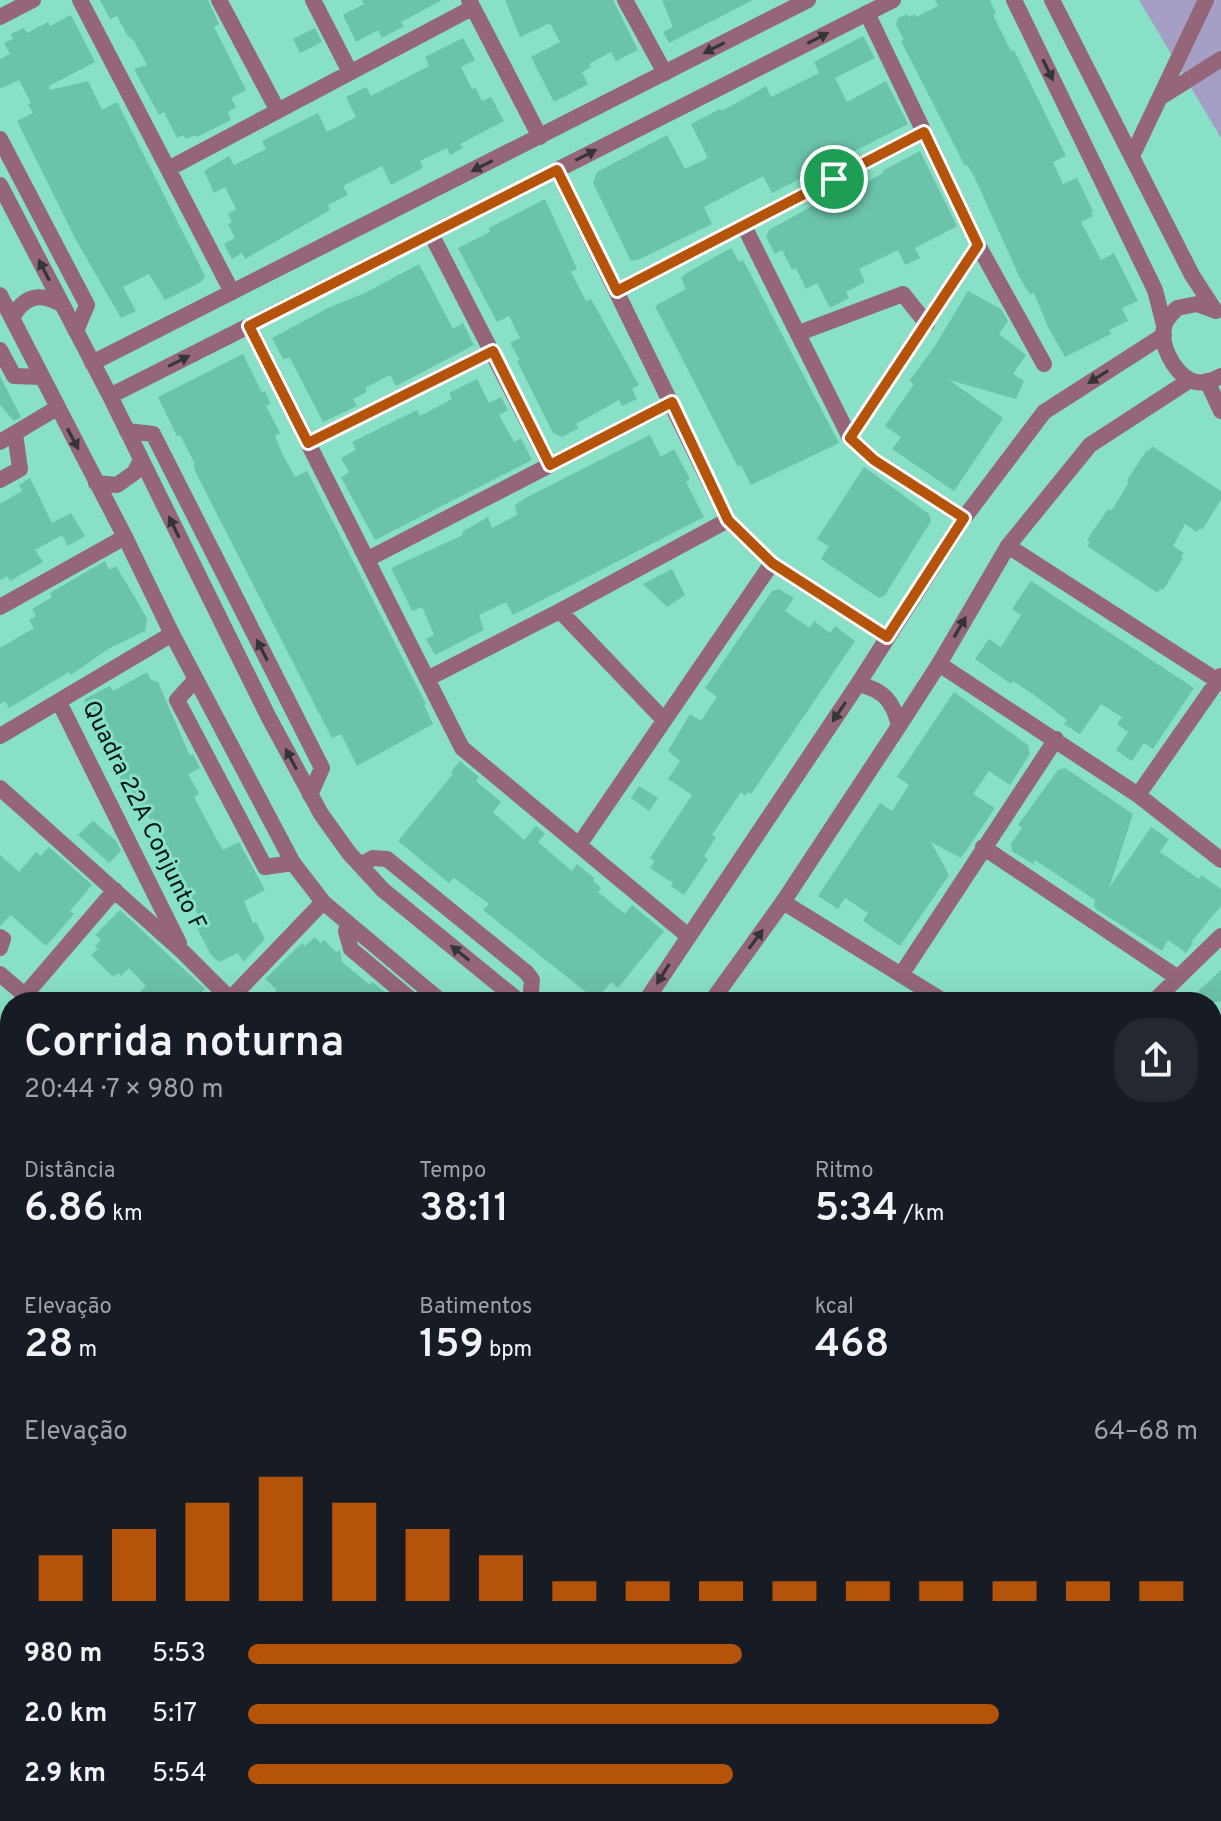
<!DOCTYPE html>
<html lang="pt">
<meta charset="utf-8">
<style>
body{margin:0;font-family:Overpass,sans-serif;background:#242831;color:#f1f3f6;height:100vh;display:flex;flex-direction:column;font-size:30px;white-space:nowrap}
*{box-sizing:border-box;margin:0}
p{font-size:26px;color:#9ea1a6}
.icon{flex:none;width:44px;height:44px;fill:none;stroke:currentColor;stroke-width:2;stroke-linecap:round;stroke-linejoin:round}
.map{position:relative;flex:1;overflow:hidden}
.sheet{position:absolute;left:0px;top:992px;width:1222px;height:830px;display:flex;flex-direction:column;background:#171b24;border-radius:32px 32px 0 0;box-shadow:0 8px 32px #0002}
.sheet>*{flex:none}
.pin{position:absolute;display:grid;place-items:center;width:68px;height:68px;color:#fff;margin:-34px;border:4px solid #fff;border-radius:50%;box-shadow:0 2px 8px #0007}
.round{display:grid;place-items:center;flex:none;width:84px;height:84px;border-radius:32px;background:#242831}
.summary{display:flex;align-items:center;justify-content:space-between;height:136px;padding:0 24px}
h1{font-size:44px;font-weight:600;line-height:60px}
.stats{display:grid;grid-template-columns:repeat(3,1fr);gap:12px;height:136px;padding:8px 24px}
.stats div{display:grid;align-content:center}
.stats b{font-size:40px;font-weight:600}
.stats small{font-size:22px;font-weight:400}
.stats p{font-size:22px}
.chart{height:224px;padding:16px 24px}
.chart p{display:flex;justify-content:space-between}
.chart svg{width:100%;height:144px;margin-top:8px;stroke:#b45309;stroke-width:6}
ul{padding:0 24px;list-style:none;font-size:26px}
li{display:grid;grid-template-columns:128px 96px 1fr;align-items:center;height:60px}
li i{height:20px;border-radius:10px;background:#b45309}
.map>svg:first-child{display:block}
.green{fill:#a69fc5}
.building{fill:#6bc3aa}
.lines{fill:none;stroke-linecap:round;stroke-linejoin:round}
.minor{stroke:#95667a;stroke-width:16}
.tertiary{stroke:#95667a;stroke-width:16}
.oneway{fill:#343537}
.route-casing{stroke:#fff;stroke-width:16}
.route{stroke:#b45309;stroke-width:10}
.labels{text-anchor:middle;dominant-baseline:central;stroke-width:6;stroke-linejoin:round;paint-order:stroke}
.street-label{font-size:24px;fill:#001a13;stroke:#88e0c6}
</style>
<div class="map">
<svg width="1221" height="1821" viewBox="0 0 1221 1821">
<rect width="100%" height="100%" fill="#88e0c6"/>
<!-- green -->
<path class="green" d="M1139,0H1221V138Z"/>
<!-- building -->
<path class="building" d="M100,0H208L219,24L214,27L246,90L231,98L236,107L228,112L231,120L197,137L196,135L186,139L183,135L177,138L164,112L159,115L134,69L147,65L134,41L127,35L117,16L110,19Z
M362,0H442L401,22L404,26L382,38L378,30L356,42L343,15L364,4Z
M505,0H613L638,50L616,61L611,52L589,64L591,67L582,72L588,84L554,102L531,57L560,42L550,23L520,37Z
M662,0H753L669,43L663,32L673,27Z
M935,0H990L996,14L993,15L1011,51L1014,50L1066,156L1053,162L1063,184L1077,178L1093,211L1091,212L1093,216L1081,222L1101,260L1114,253L1138,301L1122,308L1128,321L1109,330L1111,334L1065,357L1048,327L1034,293L1030,295L1019,276L974,176L967,165L965,166L901,41L904,40L896,25L898,18L907,14L909,17L915,14L916,17L938,6Z
M71,15L95,62L49,86L50,90L88,81L102,110L117,102L205,276L201,282L165,300L149,274L123,287L136,311L121,318L76,240L17,121L33,113L28,104L31,103L19,80L0,89V59L10,54L4,43L13,39L11,34L24,28L27,33L48,22L50,26Z
M315,28L322,42L300,53L293,39Z
M863,36L875,58L835,78L847,102L886,81L908,124L772,193L763,176L704,207L712,224L640,259L631,261L593,183L597,172L667,135L685,169L708,158L691,124L720,109L722,111L766,86L771,97L819,73L814,62Z
M463,38L475,60L461,67L472,89L475,87L482,101L491,97L504,121L460,144L463,148L450,155L447,148L420,161L423,168L391,185L382,166L343,186L348,195L328,205L330,210L320,216L245,259L242,253L232,259L224,244L235,238L228,224L232,223L228,214L236,209L225,187L214,193L204,171L229,156L234,165L266,149L262,141L318,113L327,132L356,117L346,97L366,87L371,96L429,66L425,57Z
M920,151L957,226L915,248L920,258L905,265L898,250L859,269L865,282L846,292L849,298L830,308L817,283L806,289L796,268L792,270L782,250L775,254L766,237L769,230L834,194L853,187L855,189L883,173L882,171Z
M545,199L577,269L571,272L586,301L591,299L639,385L632,389L637,399L622,406L619,400L576,424L579,428L562,437L553,433L517,361L520,360L510,343L520,338L509,316L497,322L458,248L490,232L489,228Z
M731,248L739,262L743,260L839,443L751,485L741,465L738,467L655,306L686,289L681,278L685,274Z
M419,264L453,329L463,323L474,345L396,386L390,375L365,388L367,392L353,399L357,406L323,422L290,358L283,359L272,338L330,307L365,293Z
M968,291L1001,309L1008,321L999,334L1026,355L1013,374L1024,381L1016,399L949,380L1003,418L954,491L892,449L901,437L885,426L914,384L909,381L935,346Z
M243,354L262,393L265,391L271,404L266,406L280,433L275,436L282,453L295,477L307,471L426,704L424,705L433,724L357,766L341,734L332,738L324,723L197,475L193,465L195,464L180,435L177,436L158,397Z
M0,376L21,417L14,421L0,405Z
M477,379L489,403L501,397L508,410L499,415L514,442L521,438L532,460L375,540L341,477L349,472L341,458L356,450L352,442L417,410L420,416L452,399L449,393Z
M650,435L661,457L674,449L690,479L686,482L704,517L513,615L506,602L479,615L484,630L435,655L426,639L434,635L422,607L412,611L391,568L463,535L462,532L488,517L492,528L517,515L515,505L527,497Z
M1152,446L1221,491V500L1202,530L1200,528L1197,532L1185,524L1173,546L1184,553L1181,557L1183,558L1163,590L1160,588L1158,593L1087,546L1090,542L1087,540L1108,509L1110,511L1114,507L1129,482L1127,480L1147,450L1149,451Z
M864,467L929,514L931,521L885,595L879,598L821,559L829,546L817,539Z
M30,478L52,523L71,513L85,536L68,546L62,535L35,550L43,562L10,581L7,576L0,580V504L22,491L19,485Z
M105,561L109,570L116,566L140,606L147,619L145,631L108,649L71,675L69,672L9,708L5,701L0,704V648L34,628L29,620L36,616L32,609L52,597L50,593Z
M672,569L685,595L667,607L643,584Z
M1031,581L1194,688L1153,749L1144,743L1132,761L1116,750L1128,732L1117,724L1122,717L1101,704L1080,734L1064,724L1067,720L1034,695L1013,681L1011,684L975,659L989,639L1001,647L1021,615L1012,609Z
M779,589L794,598L785,611L810,628L814,621L830,633L835,626L855,641L751,794L748,792L745,796L741,792L712,835L716,837L704,856L708,859L684,895L671,886L673,883L650,868L655,861L650,858L692,795L668,779L680,761L668,751L690,714L701,721L717,697L705,688L772,591Z
M147,672L151,680L158,682L190,756L193,754L200,768L188,774L199,794L194,797L216,838L223,850L239,842L265,890L244,901L253,923L256,922L265,939L243,962L238,953L219,962L211,955L196,926L202,923L187,893L176,884L169,870L173,868L170,862L174,860L153,818L150,820L145,811L142,813L131,790L127,792L84,708L85,699L110,686L113,691Z
M954,692L1028,745L1030,754L1010,785L989,771L973,794L995,808L961,858L931,842L949,875L900,946L863,921L868,913L845,898L838,909L818,896L880,803L892,811L909,785L897,777Z
M460,761L479,777L476,781L501,802L493,812L524,840L536,826L545,834L538,842L572,871L577,864L594,878V882L601,888L598,892L625,914L632,905L664,931L618,988L611,982L596,1000L483,910L489,904L454,878L449,883L398,841L453,774L451,772Z
M1065,768L1133,814L1109,888L1151,827L1169,839L1160,852L1199,879L1201,875L1221,889V906L1191,942L1193,943L1186,953L1168,940L1162,951L1096,909L1094,906L1095,900L1035,860L1033,864L1012,851L1011,844L1022,828L1018,825L1058,770Z
M639,786L658,798L649,811L631,798Z
M93,821L116,841L121,851L109,863L78,835Z
M49,847L92,885L70,911L74,914L46,946L11,915L0,926V855L19,872L36,852L41,856Z
M120,910L205,989L192,1002H130L146,986L129,968L121,976L118,973L113,977L91,955L98,949L95,946L101,939L95,935Z
M315,937L321,943L324,940L336,952L340,950L342,962L370,985L372,982L397,1002H266L277,990L265,979L302,943L305,946Z
M1221,970V1002H1187Z"/>
<g class="lines">
<!-- minor -->
<path class="minor" d="M80,0L232,292
M219,0L278,111
M313,0L350,72
M469,0L540,137
M625,0L665,73
M867,13L978,245L1044,364
M0,17L33,0
M1161,97L1221,59
M0,139L87,305L76,331
M1132,156L1206,0
M170,168L472,8
M557,170L728,520L772,563L887,637
M744,226L850,438L874,460L964,518
M431,234L550,465
M617,291L924,132
M249,326L462,748L687,935
M799,333L903,294L927,324
M0,350L14,376L41,377
M127,431L153,434L322,768L310,795
M850,438L978,245
M0,442L57,408
M308,443L493,351
M0,480L20,469L15,433
M1008,546L1218,681
M368,559L672,402
M0,607L125,537
M560,611L664,720
M939,664L1138,795L1221,860
M427,679L560,611L728,520
M195,680L177,700L265,867L293,863
M59,702L179,943
M0,736L172,634
M0,788L183,952L233,1002
M1138,795L1221,676
M579,845L772,563
M983,847L1178,978
M360,865L373,858L387,859L527,973L532,980L530,1002
M783,902L945,1002
M348,923L346,931L351,949L414,1002
M0,937L3,939L0,948
M901,975L1056,739
M25,995L115,890
M230,999L323,902
M1153,1002L1221,936
M1212,1133L1221,1124
M0,1182L10,1190
M0,1315L10,1305
M1212,1357L1221,1349
M0,1400L10,1407
M1212,1417L1221,1426
M0,1533L10,1542
M1212,1543L1221,1535
M0,1595L10,1584
M0,1641L10,1651
M1212,1719L1221,1710
M0,1769L10,1778
M48,1812L58,1821
M194,1812L195,1821
M335,1812L336,1821
M611,1812L612,1821
M635,1812L642,1821
M1023,1812L1033,1821
M791,1821L799,1812
M1111,1821L1120,1812"/>
<!-- tertiary -->
<path class="tertiary" d="M1014,0L1155,290L1164,325
M1052,0L1192,275L1214,309
M0,185L110,396L268,716L321,814L349,853L383,890L520,1002
M0,295L125,537L172,634L293,863L323,902L442,1002
M1216,311L1197,304L1177,308C1173,313 1167,318 1165,324C1158,342 1173,371 1190,380C1200,385 1212,381 1221,376
M12,318C24,296 39,292 61,304
M92,363L808,0
M1207,381L1221,411
M110,396L893,0
M96,483L117,485L134,473L141,460
M858,684C883,690 893,700 899,726
M0,974L33,1002
M645,1002L858,684L964,518L1044,412L1164,335
M711,1002L783,902L899,726L939,664L1008,546L1090,445L1190,380
M0,1040L10,1048
M1212,1172L1221,1177
M1212,1217L1221,1225
M434,1812L435,1821
M509,1812L510,1821
M777,1812L786,1821
M830,1812L839,1821"/>
</g>
<!-- one-way arrows -->
<defs><path id="oneway-solid" d="M-6-.8H1V-3.2L6.5 0L1 3.2V.8H-6Z" transform="scale(2)"/></defs>
<g class="oneway">
<use href="#oneway-solid" transform="translate(818 38) rotate(-27)"/>
<use href="#oneway-solid" transform="translate(714 48) rotate(153)"/>
<use href="#oneway-solid" transform="translate(1048 70) rotate(64)"/>
<use href="#oneway-solid" transform="translate(586 155) rotate(-27)"/>
<use href="#oneway-solid" transform="translate(482 166) rotate(153)"/>
<use href="#oneway-solid" transform="translate(44 270) rotate(-117)"/>
<use href="#oneway-solid" transform="translate(179 361) rotate(-27)"/>
<use href="#oneway-solid" transform="translate(1098 377) rotate(148)"/>
<use href="#oneway-solid" transform="translate(73 439) rotate(62)"/>
<use href="#oneway-solid" transform="translate(174 527) rotate(-116)"/>
<use href="#oneway-solid" transform="translate(960 627) rotate(-60)"/>
<use href="#oneway-solid" transform="translate(262 650) rotate(-117)"/>
<use href="#oneway-solid" transform="translate(839 712) rotate(124)"/>
<use href="#oneway-solid" transform="translate(291 759) rotate(-118)"/>
<use href="#oneway-solid" transform="translate(756 939) rotate(-54)"/>
<use href="#oneway-solid" transform="translate(460 953) rotate(-141)"/>
<use href="#oneway-solid" transform="translate(663 974) rotate(122)"/>
</g>
<g class="lines">
<!-- route casing -->
<g class="route-casing">
<path id="route" d="M924,132L978,245L850,438L874,460L964,518L887,637L772,563L728,520L672,402L550,465L493,351L308,443L249,326L557,170L617,291Z"/>
</g>
<!-- route -->
<use href="#route" class="route"/>
</g>
<g class="labels">
<!-- street labels -->
<g class="street-label">
<text transform="translate(143 816) rotate(64)">Quadra 22A Conjunto F</text>
</g>
</g>
</svg>
<div class="pin" style="left:834px;top:179px;background:#1e9e55"><svg class="icon" aria-label="arrive" viewBox="0 0 24 24"><path d="M6 21V4h12l-3 4 3 4H6"/></svg></div>
<section class="sheet">
<div class="summary"><div><h1>Corrida noturna</h1><p>20:44 · 7 × 980 m</p></div><a class="round"><svg class="icon" aria-label="share" viewBox="0 0 24 24"><path d="M12 15V3M7 8l5-5 5 5M5 13v7h14v-7"/></svg></a></div>
<div class="stats">
<div><p>Distância</p><b>6.86<small> km</small></b></div>
<div><p>Tempo</p><b>38:11</b></div>
<div><p>Ritmo</p><b>5:34<small> /km</small></b></div>
</div>
<div class="stats">
<div><p>Elevação</p><b>28<small> m</small></b></div>
<div><p>Batimentos</p><b>159<small> bpm</small></b></div>
<div><p>kcal</p><b>468</b></div>
</div>
<div class="chart"><p><span>Elevação</span>64–68 m</p>
<svg viewBox="0 0 160 44" preserveAspectRatio="none"><path d="M5 44V30M15 44V22M25 44V14M35 44V6M45 44V14M55 44V22M65 44V30M75 44V38M85 44V38M95 44V38M105 44V38M115 44V38M125 44V38M135 44V38M145 44V38M155 44V38"/></svg>
</div>
<ul>
<li><b>980 m</b>5:53<i style="width:52%"></i></li>
<li><b>2.0 km</b>5:17<i style="width:79%"></i></li>
<li><b>2.9 km</b>5:54<i style="width:51%"></i></li>
</ul>
</section>
</div>
